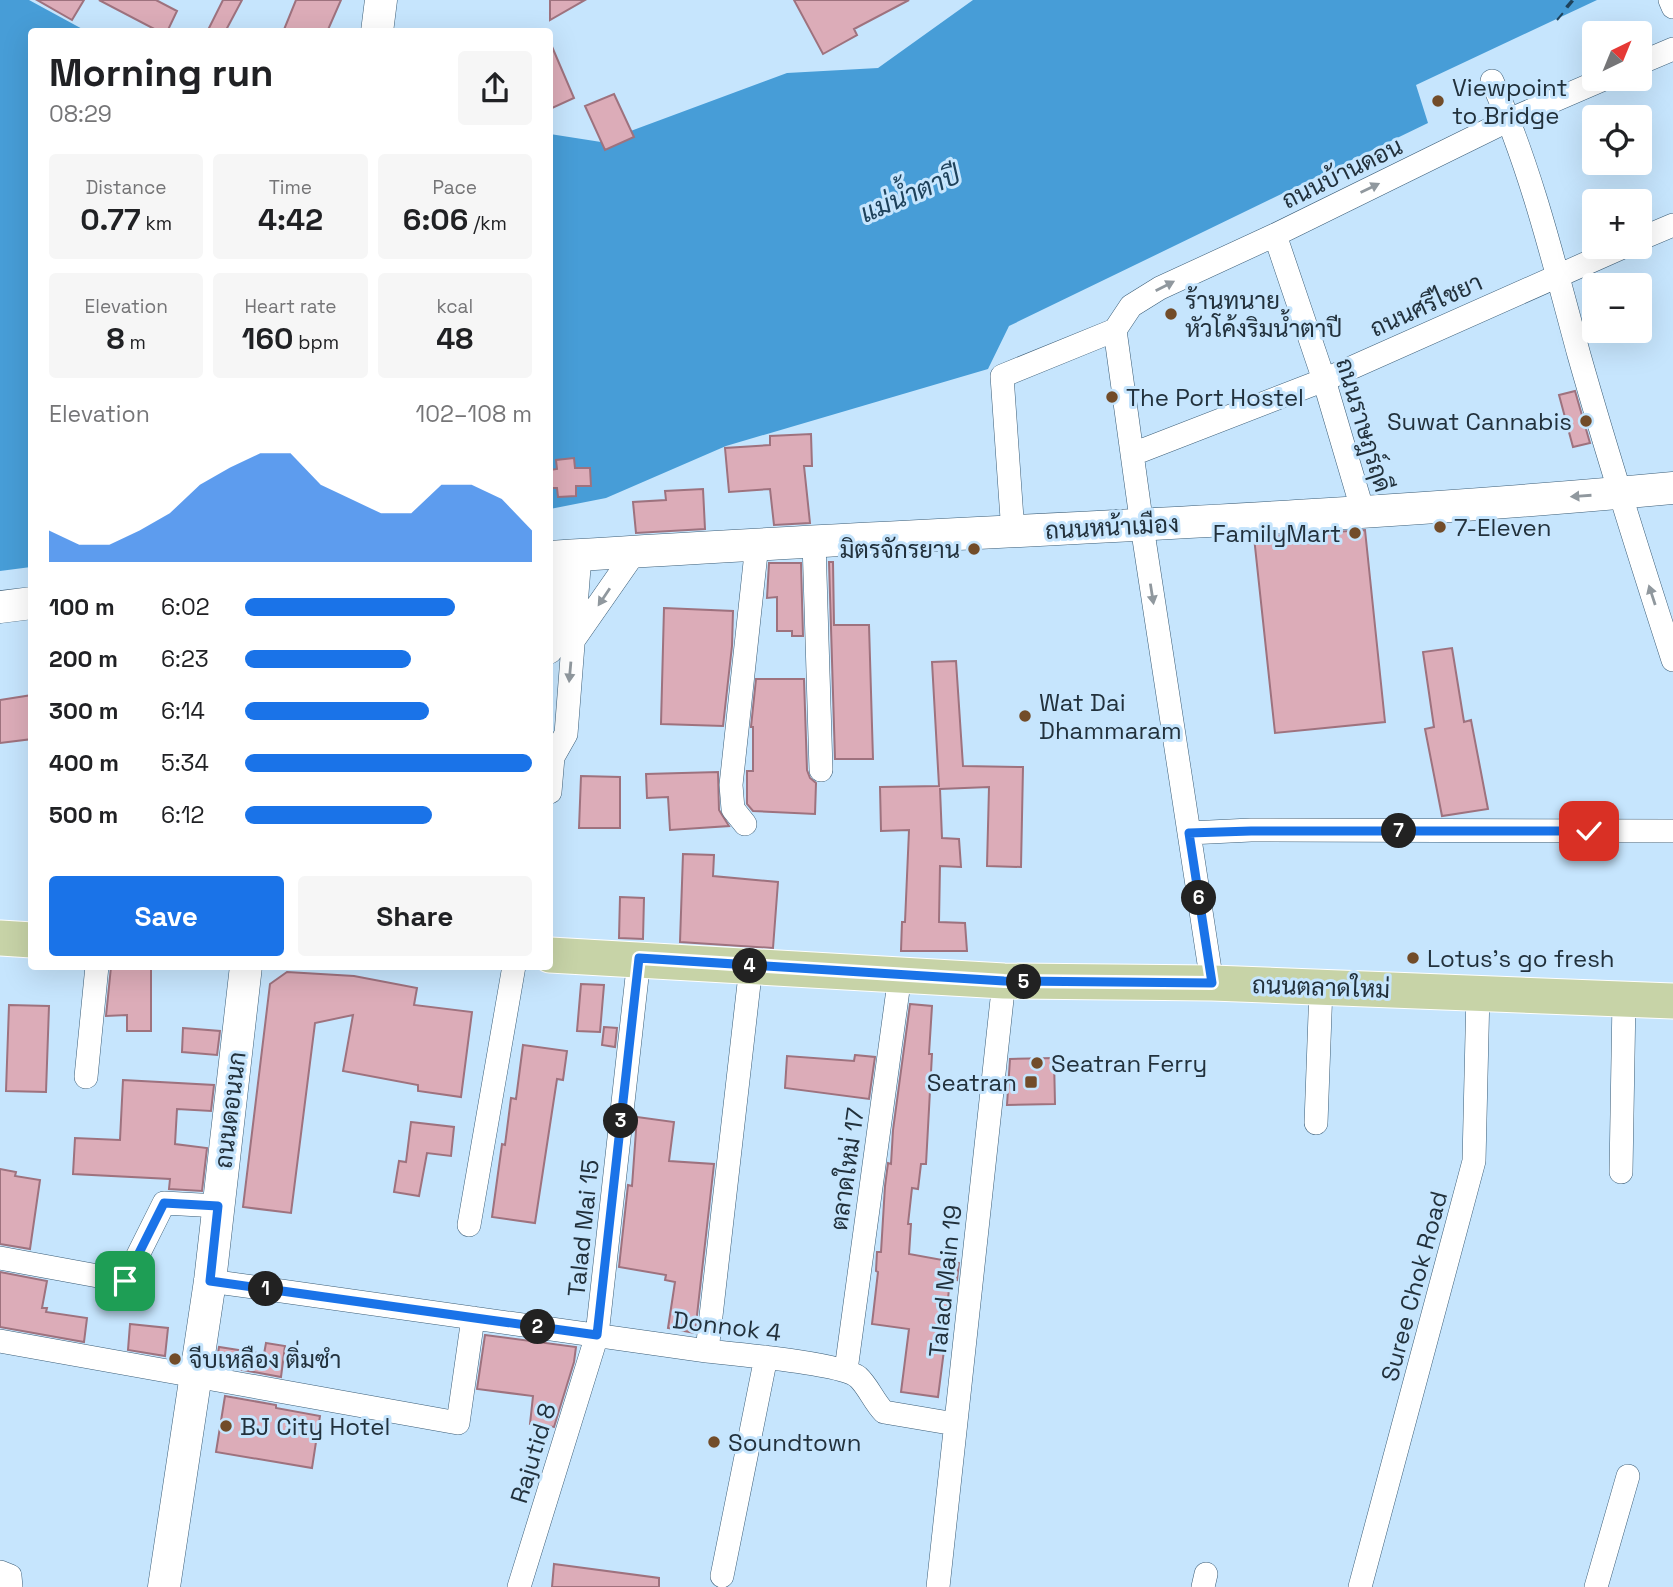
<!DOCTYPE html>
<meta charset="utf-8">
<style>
body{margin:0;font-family:"Space Grotesk",Sarabun,sans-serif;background:#f6f6f6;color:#202124;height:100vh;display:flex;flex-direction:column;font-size:26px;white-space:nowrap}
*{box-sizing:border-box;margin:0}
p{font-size:23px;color:#757577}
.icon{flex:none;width:38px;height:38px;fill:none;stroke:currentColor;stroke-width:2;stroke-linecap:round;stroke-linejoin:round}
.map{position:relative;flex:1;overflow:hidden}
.side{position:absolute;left:28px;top:28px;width:525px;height:942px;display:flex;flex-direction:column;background:#fff;border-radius:7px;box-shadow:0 7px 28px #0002}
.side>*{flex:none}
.needle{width:46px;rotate:43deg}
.tools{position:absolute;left:1582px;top:21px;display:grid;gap:14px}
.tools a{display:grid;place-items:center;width:70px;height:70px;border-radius:7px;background:#fff;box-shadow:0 7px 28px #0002;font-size:35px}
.pin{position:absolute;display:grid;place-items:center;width:60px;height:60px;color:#fff;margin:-30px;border-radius:14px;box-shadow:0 4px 10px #0006}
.km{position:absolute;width:35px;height:35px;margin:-18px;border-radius:50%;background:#222;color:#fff;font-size:19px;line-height:35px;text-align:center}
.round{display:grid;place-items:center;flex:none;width:74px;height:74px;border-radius:7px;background:#f6f6f6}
.head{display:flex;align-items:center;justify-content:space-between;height:119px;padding:0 21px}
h1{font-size:38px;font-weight:700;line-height:52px}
.figures{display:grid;grid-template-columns:repeat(3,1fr);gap:10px;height:119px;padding:7px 21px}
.figures div{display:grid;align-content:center;border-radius:7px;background:#f6f6f6;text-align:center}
.figures b{font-size:30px;font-weight:700}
.figures small{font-size:19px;font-weight:400}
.figures p{font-size:19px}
.chart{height:196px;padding:14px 21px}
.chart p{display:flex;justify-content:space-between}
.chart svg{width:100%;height:126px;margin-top:7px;fill:#1a73e8;opacity:.7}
.action{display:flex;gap:14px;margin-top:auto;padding:14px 21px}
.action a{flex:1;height:80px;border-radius:7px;background:#1a73e8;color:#fff;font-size:28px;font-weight:700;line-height:80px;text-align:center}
.action a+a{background:#f6f6f6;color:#202124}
ul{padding:0 21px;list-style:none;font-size:23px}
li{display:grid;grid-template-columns:112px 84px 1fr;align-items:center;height:52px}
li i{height:18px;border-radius:9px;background:#1a73e8}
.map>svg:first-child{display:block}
.water{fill:#479dd7}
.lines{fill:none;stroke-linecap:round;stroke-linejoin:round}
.ferry{stroke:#1e425b;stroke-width:2;stroke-dasharray:9 7;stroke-linecap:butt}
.building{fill:#dcacb8;stroke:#9e727e;stroke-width:2}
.street-casing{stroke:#3b5d77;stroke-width:24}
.secondary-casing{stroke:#3b5d77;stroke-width:33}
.primary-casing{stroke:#fff;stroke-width:37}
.street{stroke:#fff;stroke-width:23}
.secondary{stroke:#fff;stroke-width:32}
.primary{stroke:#c7d3a7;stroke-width:35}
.oneway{fill:#90989e}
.route-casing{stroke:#fff;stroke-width:14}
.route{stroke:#1a73e8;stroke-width:9}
.poi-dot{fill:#724c29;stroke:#c6e5fd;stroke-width:2.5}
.labels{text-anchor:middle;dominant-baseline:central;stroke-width:6;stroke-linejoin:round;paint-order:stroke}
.poi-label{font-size:24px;fill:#22313c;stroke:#c6e5fd;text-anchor:start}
.street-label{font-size:24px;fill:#22313c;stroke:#c6e5fd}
.water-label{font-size:26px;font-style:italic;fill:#1e425b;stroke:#c6e5fd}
</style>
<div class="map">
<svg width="1673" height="1587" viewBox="0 0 1673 1587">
<rect width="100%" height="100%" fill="#c6e5fd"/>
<!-- water -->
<path class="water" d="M0,0H29L86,31L32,32L31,567L0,571Z
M973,0H1597L1416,85L1428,123L1009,326L988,369L726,446L606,498L550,509V134L601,142L787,73L878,68Z"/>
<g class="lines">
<!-- ferry -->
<path class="ferry" d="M1566,7L1572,0
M1557,20L1574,0"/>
</g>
<!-- building -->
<path class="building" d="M37,0H84L72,20Z
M99,0H156L177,11L167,32H160Z
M223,0H242L225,32H207Z
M296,0H341L327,32H283Z
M550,0H585L550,20Z
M794,0H909L854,29L857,35L823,54Z
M550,42L574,98L550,109Z
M614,94L634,137L605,150L585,106Z
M1575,391L1590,443L1573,447L1559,395Z
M811,434L812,466H804L810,523L774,525L770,489L729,492L725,448L770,445V436Z
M574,458L575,468H590L591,486H576V496L558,497L557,488H550V470L557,469L556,460Z
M703,489L705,529L636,533L633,502L666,500L665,491Z
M1365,530L1385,722L1275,733L1254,537Z
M829,562H833L834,625H869L873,759H835Z
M769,563H801L803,636H792V631H777V597L767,598Z
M664,608L733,611L732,646L723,726L661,724Z
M1452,648L1464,722L1471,720L1488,809L1442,816L1425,729L1434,727L1423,652Z
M956,661L963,766L1023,767L1021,867L987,866L989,787L940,789L942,838L959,839L961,867L940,866L939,922L965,923L967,951H901L902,922H905L909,830L881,831L880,787L939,786L932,662Z
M756,679H804L807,770L810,778L816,783L815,814L753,811L747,804V771H753V727H751Z
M32,695V739L0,743V700Z
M718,772L719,810L729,826L670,830L668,797L647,798L646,774Z
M581,776L620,777V828H579Z
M683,854L714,855L713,876L778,882L773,948L680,942Z
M620,897L644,898L643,939L619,938Z
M120,966L151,967V1031H127V1015L106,1016L111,967Z
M287,972L354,976L417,988L414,1005L472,1012L461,1097L418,1091V1085L343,1071L353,1015L315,1023L291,1213L243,1207L270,984Z
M581,984L604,985L600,1032L577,1031Z
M910,1004L932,1006L929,1054H932L926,1164H921L918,1189L912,1188L908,1224H911L909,1254L959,1263L957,1280L950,1279L946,1319H948L938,1397L901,1392L909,1329L872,1324L878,1272L876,1271L877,1252H881L885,1186L888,1163L891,1164L893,1130Z
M9,1005L49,1006L46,1092L6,1091Z
M604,1027L617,1028L615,1047L602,1045Z
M183,1028L220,1031L217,1055L182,1052Z
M523,1045L567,1051L563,1080L557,1079L535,1223L492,1217L502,1144L505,1145L511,1098L516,1099Z
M855,1055L875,1057L869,1099L785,1088L787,1056L854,1061Z
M1054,1058L1055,1104L1007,1105L1010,1059Z
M123,1080L214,1085L211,1111L177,1109L175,1144L207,1148L202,1191L169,1189L170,1179L73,1174L75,1138L120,1140Z
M637,1117L674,1122L669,1161L714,1164L695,1333L668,1328L675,1282L665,1280L666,1275L619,1267L628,1185L632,1186Z
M411,1122L454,1127L451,1156L427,1153L419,1196L394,1192L399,1161L406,1162Z
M0,1169L16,1172L15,1176L40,1180L30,1249L0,1244Z
M0,1272L47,1281L42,1308H47L46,1312L87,1318L84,1342L0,1327Z
M130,1324L168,1328L165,1356L128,1350Z
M485,1335L576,1347L574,1362L554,1427L530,1424L533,1396L477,1389Z
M266,1343L285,1346L281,1377L216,1365L219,1347L264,1354Z
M225,1396L276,1405V1408L320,1416L312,1468L216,1452Z
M554,1564L659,1578V1587H552Z"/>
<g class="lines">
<!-- street casing -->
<g class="street-casing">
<path id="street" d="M1670,0L1673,7
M1640,63L1673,49
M1492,81C1531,168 1554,263 1579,355C1608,457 1640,558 1673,660
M1275,235L1324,380L1363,512
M1640,239L1673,225
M1115,330L1142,526L1212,983
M1115,330L1131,306L1160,288L1275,235L1509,120L1604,79
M1133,454L1324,380L1623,247
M1013,533L1002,376L1115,330
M814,542L821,770
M573,641L635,552
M550,652L560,556
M550,792L553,757L566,734L580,555
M745,824L733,809L731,785L757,544
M1189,833L1251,830L1673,831
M86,1077L97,966
M1316,1123L1321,987
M1621,1172L1624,999
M469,1225L514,966
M0,1258L125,1281L164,1203L218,1206
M210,1281L707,1351C734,1354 841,1363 858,1377C868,1386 874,1402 884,1412L955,1424
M0,1341L458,1423L473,1318
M707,1351L751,966
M846,1370L900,975
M0,1572L10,1576L11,1587
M722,1576L766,1357
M519,1587L597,1335L639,959
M938,1587L1004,981
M1203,1587L1206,1574
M1360,1587L1474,1161L1478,992
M1596,1587L1628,1476"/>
</g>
<!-- secondary casing -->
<g class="secondary-casing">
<path id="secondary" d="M377,32L381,0
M550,557C924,532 1299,523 1673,488
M0,607L32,603
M164,1587L210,1281L246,966"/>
</g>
<!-- primary casing -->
<g class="primary-casing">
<path id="primary" d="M0,938L32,940
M550,955L1004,981L1212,983L1673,1001"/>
</g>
<!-- street -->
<use href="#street" class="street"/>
<!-- secondary -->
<use href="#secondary" class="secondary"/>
<!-- primary -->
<use href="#primary" class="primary"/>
</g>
<!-- one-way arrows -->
<defs><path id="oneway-solid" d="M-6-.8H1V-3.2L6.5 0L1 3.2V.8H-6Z" transform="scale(1.75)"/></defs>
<g class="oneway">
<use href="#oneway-solid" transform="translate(1370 188) rotate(-26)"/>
<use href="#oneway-solid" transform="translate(1165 286) rotate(-27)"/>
<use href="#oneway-solid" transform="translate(1581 496) rotate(176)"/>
<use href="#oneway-solid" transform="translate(1152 594) rotate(81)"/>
<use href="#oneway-solid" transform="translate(1652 595) rotate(-108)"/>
<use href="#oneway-solid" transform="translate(604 597) rotate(124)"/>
<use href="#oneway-solid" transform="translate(570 672) rotate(95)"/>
</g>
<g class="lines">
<!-- route casing -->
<g class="route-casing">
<path id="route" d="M125,1281L164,1203L218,1206L210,1281L597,1335L639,958L1004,981L1212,983L1189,833L1251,831H1589"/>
</g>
<!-- route -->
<use href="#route" class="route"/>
</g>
<!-- markers -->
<g class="poi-dot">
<circle cx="1438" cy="101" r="7"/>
<circle cx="1171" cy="314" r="7"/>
<circle cx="1112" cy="397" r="7"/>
<circle cx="1586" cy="421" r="7"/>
<circle cx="1440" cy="527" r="7"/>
<circle cx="1355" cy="533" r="7"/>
<circle cx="974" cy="549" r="7"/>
<circle cx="1025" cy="716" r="7"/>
<circle cx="1413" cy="958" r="7"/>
<circle cx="1037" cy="1063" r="7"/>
<rect x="1024" y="1075" width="14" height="14" rx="3.5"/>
<circle cx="175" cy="1359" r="7"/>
<circle cx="226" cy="1426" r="7"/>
<circle cx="714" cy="1442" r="7"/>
</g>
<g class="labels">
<!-- poi labels -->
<g class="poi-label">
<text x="1452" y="87">Viewpoint<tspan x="1452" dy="28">to Bridge</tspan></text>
<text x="1185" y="300">ร้านทนาย<tspan x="1185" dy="28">หัวโค้งริมน้ำตาปี</tspan></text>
<text x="1126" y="397">The Port Hostel</text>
<text x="1572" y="421" text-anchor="end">Suwat Cannabis</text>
<text x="1454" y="527">7-Eleven</text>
<text x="1341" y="533" text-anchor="end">FamilyMart</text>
<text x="960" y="549" text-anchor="end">มิตรจักรยาน</text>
<text x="1039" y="702">Wat Dai<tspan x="1039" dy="28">Dhammaram</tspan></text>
<text x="1427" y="958">Lotus's go fresh</text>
<text x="1051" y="1063">Seatran Ferry</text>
<text x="1017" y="1082" text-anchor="end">Seatran</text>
<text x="189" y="1359">จีบเหลือง ติ่มซำ</text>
<text x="240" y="1426">BJ City Hotel</text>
<text x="728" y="1442">Soundtown</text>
</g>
<!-- street labels -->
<g class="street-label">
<text transform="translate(1342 173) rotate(-26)">ถนนบ้านดอน</text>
<text transform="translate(1426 305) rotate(-24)">ถนนศรีไชยา</text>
<text transform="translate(1364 425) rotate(73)">ถนนราษฎร์ฤดี</text>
<text transform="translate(1112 527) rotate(-3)">ถนนหน้าเมือง</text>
<text transform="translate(1321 987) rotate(2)">ถนนตลาดใหม่</text>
<text transform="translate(230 1110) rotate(-83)">ถนนดอนนก</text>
<text transform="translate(847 1169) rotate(-82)">ตลาดใหม่ 17</text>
<text transform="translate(583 1228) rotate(-84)">Talad Mai 15</text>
<text transform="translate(945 1281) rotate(-84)">Talad Main 19</text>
<text transform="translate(1414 1286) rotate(-75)">Suree Chok Road</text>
<text transform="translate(727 1326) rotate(7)">Donnok 4</text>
<text transform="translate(533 1453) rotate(-73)">Rajutid 8</text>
</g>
<!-- water labels -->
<g class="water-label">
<text transform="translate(910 194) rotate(-23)">แม่น้ำตาปี</text>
</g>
</g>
</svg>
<div class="tools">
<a><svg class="needle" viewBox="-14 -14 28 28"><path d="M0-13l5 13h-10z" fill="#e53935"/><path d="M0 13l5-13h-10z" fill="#757577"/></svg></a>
<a><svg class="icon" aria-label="locate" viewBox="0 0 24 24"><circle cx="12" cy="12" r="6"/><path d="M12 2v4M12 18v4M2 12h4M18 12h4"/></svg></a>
<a>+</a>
<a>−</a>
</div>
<div class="pin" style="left:125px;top:1281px;background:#1e9e55"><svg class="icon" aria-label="arrive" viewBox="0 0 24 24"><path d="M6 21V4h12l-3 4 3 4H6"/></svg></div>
<div class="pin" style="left:1589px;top:831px;background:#d93025"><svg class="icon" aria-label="check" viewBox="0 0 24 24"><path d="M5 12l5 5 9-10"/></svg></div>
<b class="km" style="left:266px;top:1289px">1</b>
<b class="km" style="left:538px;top:1327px">2</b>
<b class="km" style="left:621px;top:1121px">3</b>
<b class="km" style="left:750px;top:966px">4</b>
<b class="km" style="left:1024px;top:982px">5</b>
<b class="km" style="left:1199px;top:898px">6</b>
<b class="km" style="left:1399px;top:831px">7</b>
<section class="side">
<div class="head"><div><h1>Morning run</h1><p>08:29</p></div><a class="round"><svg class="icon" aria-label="share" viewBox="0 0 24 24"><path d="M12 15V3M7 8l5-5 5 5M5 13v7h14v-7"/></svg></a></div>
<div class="figures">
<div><p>Distance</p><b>0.77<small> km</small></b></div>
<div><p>Time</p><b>4:42</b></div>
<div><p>Pace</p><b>6:06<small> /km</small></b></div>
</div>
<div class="figures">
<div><p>Elevation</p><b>8<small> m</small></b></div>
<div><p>Heart rate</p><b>160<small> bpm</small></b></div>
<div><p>kcal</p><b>48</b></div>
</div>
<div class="chart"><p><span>Elevation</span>102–108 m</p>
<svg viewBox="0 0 160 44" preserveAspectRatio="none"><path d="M0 44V33L10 38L20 38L30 33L40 27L50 17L60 11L70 6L80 6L90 17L100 22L110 27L120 27L130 17L140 17L150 22L160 33V44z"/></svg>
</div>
<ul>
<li><b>100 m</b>6:02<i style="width:73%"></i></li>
<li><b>200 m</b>6:23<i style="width:58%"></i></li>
<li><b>300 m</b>6:14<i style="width:64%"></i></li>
<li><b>400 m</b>5:34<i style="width:100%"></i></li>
<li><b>500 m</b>6:12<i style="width:65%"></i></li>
</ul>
<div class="action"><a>Save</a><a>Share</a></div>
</section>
</div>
